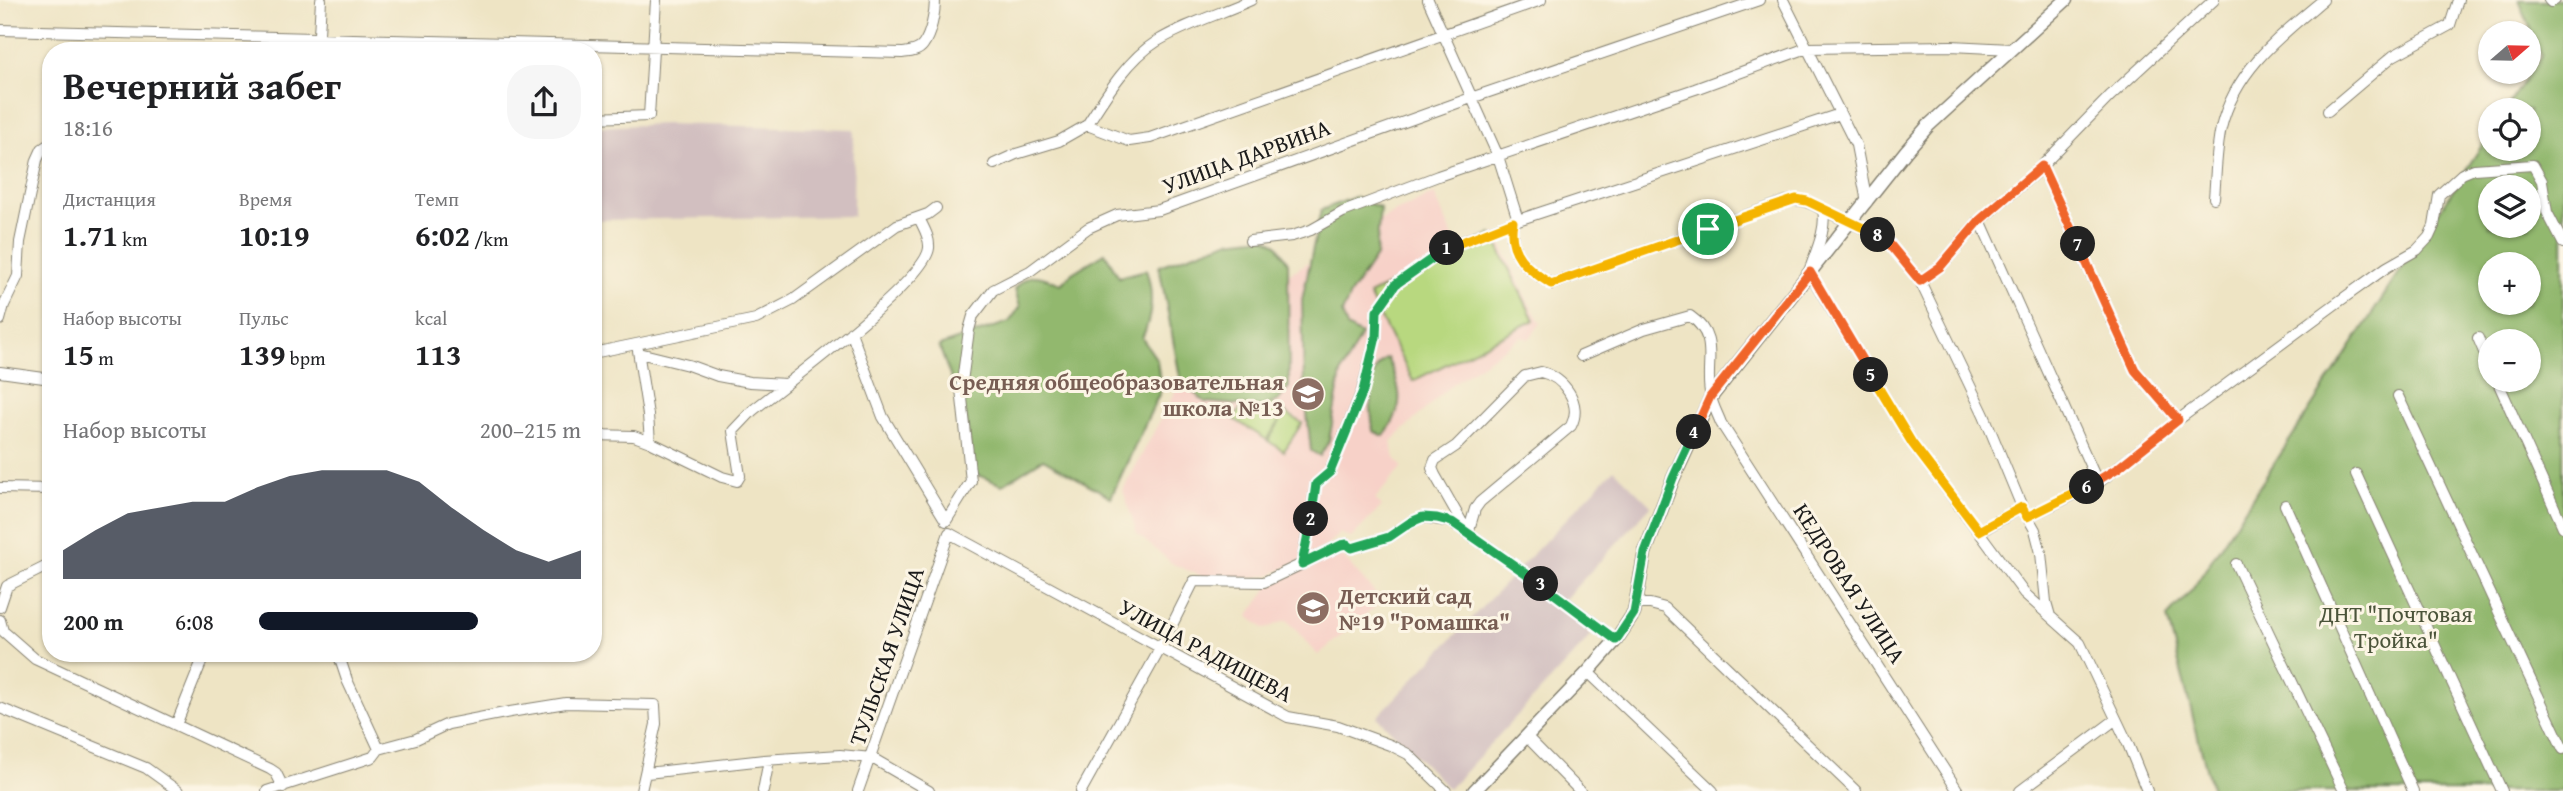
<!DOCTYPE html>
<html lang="ru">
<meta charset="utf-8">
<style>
body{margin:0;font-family:"Gentium Book Plus",serif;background:#f6f6f6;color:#202124;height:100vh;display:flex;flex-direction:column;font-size:26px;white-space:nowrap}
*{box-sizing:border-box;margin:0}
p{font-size:23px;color:#757577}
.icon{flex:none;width:38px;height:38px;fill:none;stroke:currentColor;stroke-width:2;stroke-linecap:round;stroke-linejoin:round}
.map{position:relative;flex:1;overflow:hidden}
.details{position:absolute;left:42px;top:42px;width:560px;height:620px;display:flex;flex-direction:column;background:#fff;border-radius:28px;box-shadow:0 2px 5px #0004}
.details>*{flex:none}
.needle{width:46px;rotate:70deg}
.tools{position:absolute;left:2478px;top:21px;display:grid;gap:14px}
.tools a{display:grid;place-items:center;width:63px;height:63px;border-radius:50%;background:#fff;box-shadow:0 2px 5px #0004;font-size:35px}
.pin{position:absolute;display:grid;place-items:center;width:60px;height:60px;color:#fff;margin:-30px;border:4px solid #fff;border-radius:50%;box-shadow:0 2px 7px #0007}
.km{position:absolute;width:35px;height:35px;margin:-18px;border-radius:50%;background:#222;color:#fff;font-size:19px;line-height:35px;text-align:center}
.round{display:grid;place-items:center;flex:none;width:74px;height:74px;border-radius:28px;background:#f6f6f6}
.head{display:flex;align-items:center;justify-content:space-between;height:119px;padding:0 21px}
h1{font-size:38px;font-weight:600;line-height:52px}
.stats{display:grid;grid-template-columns:repeat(3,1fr);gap:10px;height:119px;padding:7px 21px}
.stats div{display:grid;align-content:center}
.stats b{font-size:30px;font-weight:600}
.stats small{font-size:19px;font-weight:400}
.stats p{font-size:19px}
.chart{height:196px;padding:14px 21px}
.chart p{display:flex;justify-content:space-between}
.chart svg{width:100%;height:126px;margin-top:7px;fill:#111827;opacity:.7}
ul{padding:0 21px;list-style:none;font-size:23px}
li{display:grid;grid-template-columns:112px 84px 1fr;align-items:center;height:52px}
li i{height:18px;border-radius:9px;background:#111827}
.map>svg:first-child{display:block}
.built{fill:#f7d1c8}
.industrial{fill:#d2bfc0}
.green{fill:#b8d87f;stroke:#6a7a4e;stroke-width:2}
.forest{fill:#92b86e;stroke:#576a45;stroke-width:2;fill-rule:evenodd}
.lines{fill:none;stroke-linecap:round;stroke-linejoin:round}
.minor-casing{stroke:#858070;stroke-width:12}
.tertiary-casing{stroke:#858070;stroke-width:15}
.minor{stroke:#fff;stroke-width:10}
.tertiary{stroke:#fff;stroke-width:12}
.split-1-casing{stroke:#fff;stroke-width:14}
.split-2-casing{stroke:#fff;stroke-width:14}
.split-3-casing{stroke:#fff;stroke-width:14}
.split-4-casing{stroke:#fff;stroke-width:14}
.split-5-casing{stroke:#fff;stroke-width:14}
.split-6-casing{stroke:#fff;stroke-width:14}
.split-7-casing{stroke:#fff;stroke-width:14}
.split-8-casing{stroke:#fff;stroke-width:14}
.split-9-casing{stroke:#fff;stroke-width:14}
.split-1{stroke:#f5b400;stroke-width:9}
.split-2{stroke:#22a559;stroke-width:9}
.split-3{stroke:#22a559;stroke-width:9}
.split-4{stroke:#22a559;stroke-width:9}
.split-5{stroke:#f0652b;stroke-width:9}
.split-6{stroke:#f5b400;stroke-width:9}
.split-7{stroke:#f0652b;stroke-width:9}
.split-8{stroke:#f0652b;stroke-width:9}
.split-9{stroke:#f5b400;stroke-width:9}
.labels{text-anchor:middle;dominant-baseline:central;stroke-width:6;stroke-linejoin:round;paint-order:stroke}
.street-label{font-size:23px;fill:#1c1c1c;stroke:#fcf5e5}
.education-label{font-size:23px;font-weight:bold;fill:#785e54;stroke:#fcf5e5;text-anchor:end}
.park-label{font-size:23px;fill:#4b543a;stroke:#fcf5e5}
</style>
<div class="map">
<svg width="2563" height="791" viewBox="0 0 2563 791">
<rect width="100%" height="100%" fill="#fcf5e5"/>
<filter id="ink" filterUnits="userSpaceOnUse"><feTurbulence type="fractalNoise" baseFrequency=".0143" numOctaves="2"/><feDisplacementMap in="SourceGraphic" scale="14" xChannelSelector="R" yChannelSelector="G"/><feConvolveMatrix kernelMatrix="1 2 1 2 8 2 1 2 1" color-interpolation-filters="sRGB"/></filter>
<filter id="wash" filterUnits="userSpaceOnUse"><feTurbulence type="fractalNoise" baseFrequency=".00686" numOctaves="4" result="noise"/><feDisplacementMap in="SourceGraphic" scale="28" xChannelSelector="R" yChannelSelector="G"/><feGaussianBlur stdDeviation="1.57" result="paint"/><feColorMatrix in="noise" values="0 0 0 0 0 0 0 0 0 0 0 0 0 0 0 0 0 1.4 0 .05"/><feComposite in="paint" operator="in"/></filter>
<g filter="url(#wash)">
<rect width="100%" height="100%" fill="#eee4c4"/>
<!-- built -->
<path class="built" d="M1434,194L1458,248L1496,233L1527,300L1541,323L1529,339L1521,337L1452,384L1391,442L1395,458L1402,467L1375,499L1382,506L1351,538L1340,533L1325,547L1299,562L1272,574L1239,580L1209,579L1173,564L1137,534L1123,490L1215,317L1393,213Z
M1340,548L1344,558L1382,601L1318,655L1287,620L1265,629L1248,616L1272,582Z"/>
<!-- industrial -->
<path class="industrial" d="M667,124L854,129L853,216L593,220V127Z
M1614,469L1651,506L1564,600L1591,636L1449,789L1377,717Z"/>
<!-- green -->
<path class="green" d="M1492,234L1534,320L1413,381L1369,295Z
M1252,391L1302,423L1284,451L1268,441L1280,421L1267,440L1234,419Z"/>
<!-- forest -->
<path class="forest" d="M2519,0H2563V791H2212L2167,617L2192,590L2490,133V149H2529V110H2505L2541,56ZM2490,187H2529V226H2490ZM2490,264H2529V303H2490ZM2490,341H2529V380H2490Z
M1355,197L1380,208L1376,256L1350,295L1342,313L1347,327L1361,335L1341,373L1329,441L1320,456L1311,451L1304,386L1302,300L1321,210Z
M1264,237L1277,244L1288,263L1289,387L1278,401L1260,407L1205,402L1181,382L1159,266L1228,241Z
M1105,253L1119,277L1146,270C1154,292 1152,318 1142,338L1157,360L1161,390L1111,497L1043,459L1002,485L973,473L966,419L939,346L1009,322L1020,307L1015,289C1031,269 1040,276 1061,284L1072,273Z
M1387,358C1402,389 1406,406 1384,436L1373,431C1371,408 1364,371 1387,358Z"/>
</g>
<g filter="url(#ink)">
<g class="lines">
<!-- minor casing -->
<g class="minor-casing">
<path id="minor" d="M1251,0C1220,14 1185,24 1156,42C1127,60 1105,97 1087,125L1129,141L1150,138L1541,0
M1428,0L1498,156L1518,220L1450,246L1396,284L1377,311L1376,337L1362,391L1330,472L1316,484L1302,564L1341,545L1347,544L1352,548L1389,537L1411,522L1423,517L1452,522L1547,588L1616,640
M1783,0L1856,145L1867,202
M2549,0L2551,2L2555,0
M0,30L902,53C909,52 918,52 923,45C931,34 935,13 935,0
M318,51L321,0
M2328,111L2393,56L2450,25L2458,0
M593,118L649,116L656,0
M994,164L1016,154L1059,141L1087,125
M2042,166L2135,370L2178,420
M2214,198C2216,175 2216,151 2221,128C2235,70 2280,36 2323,0
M1823,210L1878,235L1888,242L1920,281L1984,415L2022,507L2035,530L2041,553L2046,602L2050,616
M1518,220L1840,114
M1980,220L2098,483
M1513,222C1507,253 1527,269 1551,284L1787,201C1801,198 1811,203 1823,210C1827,230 1815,253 1809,272L1912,443L1979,532L2022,507
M1250,241L1292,236L1311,230L1343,212L1438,176L1695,89L1807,48L1951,46L2011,49
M1920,281L1940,267L1980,220L2035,173L2110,96L2214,0
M0,320L4,305L18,276L20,242L37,160L42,149L51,143
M851,332L883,417L946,521L971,481L961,389L969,330L973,316L993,290L1030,271L1088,228L1117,215L1159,210L1471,98L1759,0
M2478,338L2490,366
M637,344L648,415L650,442L722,477L737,481L740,476L733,431L752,411C783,386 926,281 929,248C930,237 923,227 919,218
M593,353L756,319L793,300L897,225L928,214L936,208
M639,353L688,365L718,376L750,382L786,384
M1581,356L1644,329L1690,316C1722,338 1703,367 1711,397C1713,406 1718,415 1721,423L1958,791
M0,372L51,379
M1541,372C1564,377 1583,404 1571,426L1480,502L1475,509L1468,533L1435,475L1432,468L1435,460L1456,446L1525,376Z
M2497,380L2563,527
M2398,396L2563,749
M593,435L634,436L650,442
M2356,474L2502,791
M0,488L51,489
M2285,505L2413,791
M2027,517L2098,483L2178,420L2334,305L2387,267L2417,250L2429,237L2434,226L2439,195L2462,174L2474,169L2533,165L2542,181L2547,212L2563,243
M1979,532L2024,593L2080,643L2128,744L2147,791
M2236,564L2344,791
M1636,604H1650L1665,608L1856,791
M0,607L7,586L51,564
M0,620L3,631L35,659L270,769L276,773L283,787
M335,653L340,659L347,680L379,749
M1588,672L1713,791
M0,708L146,768L178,791
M176,725L205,653
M1527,737L1580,791
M647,773L764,760L840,755L872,758L929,791
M267,791L373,757L379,749L416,739L448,724L510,712L566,703L655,705L656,724L641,791
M763,791L769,760
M858,791L949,533L1288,717L1338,726L1390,745L1408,754L1446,791
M1081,791L1160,649L1194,581L1264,582L1302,564
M2020,791L2115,720"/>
</g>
<!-- tertiary casing -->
<g class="tertiary-casing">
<path id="tertiary" d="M1474,791L1588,672L1616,640L1634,613L1645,552L1673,479L1711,397L1906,151L1928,126L2066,0"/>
</g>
<!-- minor -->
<use href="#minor" class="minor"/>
<!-- tertiary -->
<use href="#tertiary" class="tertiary"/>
</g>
</g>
<g class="lines" filter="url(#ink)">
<!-- split-1 casing -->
<g class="split-1-casing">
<path id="split-1" d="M1447,248L1513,222C1507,253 1527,269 1551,284L1708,229"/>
</g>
<!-- split-2 casing -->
<g class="split-2-casing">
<path id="split-2" d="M1311,519L1316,484L1330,472L1363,391L1376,337L1377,311L1396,284L1447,248"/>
</g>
<!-- split-3 casing -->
<g class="split-3-casing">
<path id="split-3" d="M1311,519L1302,564L1341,545L1347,544L1352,548L1389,537L1411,522L1423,517L1437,518L1452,522L1541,584"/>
</g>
<!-- split-4 casing -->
<g class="split-4-casing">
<path id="split-4" d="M1541,584L1616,640L1634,613L1645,552L1673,478L1694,432"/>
</g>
<!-- split-5 casing -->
<g class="split-5-casing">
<path id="split-5" d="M1694,432L1710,397L1810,272L1871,375"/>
</g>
<!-- split-6 casing -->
<g class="split-6-casing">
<path id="split-6" d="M1871,375L1912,443L1979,531L2022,507L2027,517L2087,487"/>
</g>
<!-- split-7 casing -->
<g class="split-7-casing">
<path id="split-7" d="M2078,244L2135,370L2178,420L2118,468L2087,487"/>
</g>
<!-- split-8 casing -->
<g class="split-8-casing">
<path id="split-8" d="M1878,235L1888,242L1920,281L1940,267L1980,220L2042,166L2078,244"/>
</g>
<!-- split-9 casing -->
<g class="split-9-casing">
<path id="split-9" d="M1708,229L1796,199L1807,201L1878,235"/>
</g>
<!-- split-1 -->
<use href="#split-1" class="split-1"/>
<!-- split-2 -->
<use href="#split-2" class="split-2"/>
<!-- split-3 -->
<use href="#split-3" class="split-3"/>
<!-- split-4 -->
<use href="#split-4" class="split-4"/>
<!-- split-5 -->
<use href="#split-5" class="split-5"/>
<!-- split-6 -->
<use href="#split-6" class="split-6"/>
<!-- split-7 -->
<use href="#split-7" class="split-7"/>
<!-- split-8 -->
<use href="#split-8" class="split-8"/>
<!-- split-9 -->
<use href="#split-9" class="split-9"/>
</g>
<!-- icons -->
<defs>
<g id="school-disc" transform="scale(1.75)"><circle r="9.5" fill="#8d6e63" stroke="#fcf5e5"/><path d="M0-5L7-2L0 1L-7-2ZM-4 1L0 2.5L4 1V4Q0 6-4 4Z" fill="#fff"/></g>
</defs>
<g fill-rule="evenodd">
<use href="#school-disc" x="1308" y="394"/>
<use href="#school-disc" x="1313" y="608"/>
</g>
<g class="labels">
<!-- street labels -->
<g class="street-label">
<text transform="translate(1246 156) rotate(-20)">УЛИЦА ДАРВИНА</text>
<text transform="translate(1850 583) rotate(57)">КЕДРОВАЯ УЛИЦА</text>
<text transform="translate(1206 650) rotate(28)">УЛИЦА РАДИЩЕВА</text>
<text transform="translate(886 656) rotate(-71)">ТУЛЬСКАЯ УЛИЦА</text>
</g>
<!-- education labels -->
<g class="education-label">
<text x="1284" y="381">Средняя общеобразовательная<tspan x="1284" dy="26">школа №13</tspan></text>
<text x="1338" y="595" text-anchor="start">Детский сад<tspan x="1338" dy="26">№19 "Ромашка"</tspan></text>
</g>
<!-- park labels -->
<g class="park-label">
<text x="2396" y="613">ДНТ "Почтовая<tspan x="2396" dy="26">Тройка"</tspan></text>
</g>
</g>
</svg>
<div class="tools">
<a><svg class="needle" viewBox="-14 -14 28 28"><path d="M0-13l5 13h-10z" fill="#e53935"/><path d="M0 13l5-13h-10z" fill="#757577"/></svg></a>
<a><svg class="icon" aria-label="locate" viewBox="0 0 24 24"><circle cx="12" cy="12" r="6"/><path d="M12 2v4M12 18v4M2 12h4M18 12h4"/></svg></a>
<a><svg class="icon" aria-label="layers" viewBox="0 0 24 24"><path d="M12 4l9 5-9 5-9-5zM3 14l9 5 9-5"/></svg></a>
<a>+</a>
<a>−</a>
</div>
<div class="pin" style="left:1708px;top:229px;background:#1e9e55"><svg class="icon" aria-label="arrive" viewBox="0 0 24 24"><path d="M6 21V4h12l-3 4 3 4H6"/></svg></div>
<b class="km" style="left:1447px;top:248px">1</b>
<b class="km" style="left:1311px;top:519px">2</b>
<b class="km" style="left:1541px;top:584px">3</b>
<b class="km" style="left:1694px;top:432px">4</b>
<b class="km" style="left:1871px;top:375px">5</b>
<b class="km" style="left:2087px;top:487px">6</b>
<b class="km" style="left:2078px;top:244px">7</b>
<b class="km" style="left:1878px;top:235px">8</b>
<section class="details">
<div class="head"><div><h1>Вечерний забег</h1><p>18:16</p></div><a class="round"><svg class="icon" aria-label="share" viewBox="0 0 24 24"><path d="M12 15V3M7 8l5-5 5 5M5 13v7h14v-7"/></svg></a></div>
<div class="stats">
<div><p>Дистанция</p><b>1.71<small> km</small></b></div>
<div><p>Время</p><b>10:19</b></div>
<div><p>Темп</p><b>6:02<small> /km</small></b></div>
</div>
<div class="stats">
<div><p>Набор высоты</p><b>15<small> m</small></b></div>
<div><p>Пульс</p><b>139<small> bpm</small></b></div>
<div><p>kcal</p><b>113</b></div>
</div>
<div class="chart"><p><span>Набор высоты</span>200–215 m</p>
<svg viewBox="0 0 160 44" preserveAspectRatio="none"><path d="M0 44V34L10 27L20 21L30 19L40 17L50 17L60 12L70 8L80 6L90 6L100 6L110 10L120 19L130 27L140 34L150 38L160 34V44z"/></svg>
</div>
<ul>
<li><b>200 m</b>6:08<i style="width:68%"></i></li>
</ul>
</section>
</div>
